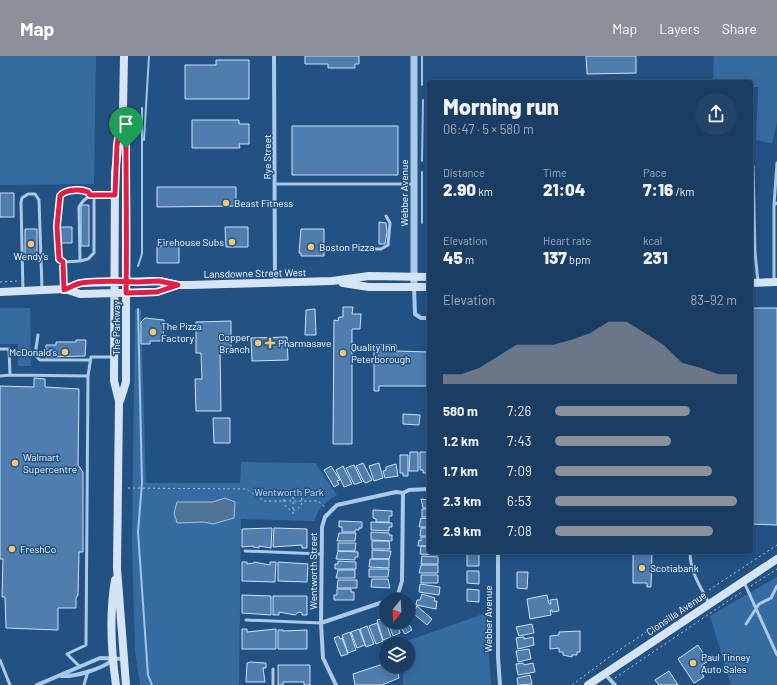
<!DOCTYPE html>
<meta charset="utf-8">
<style>
body{margin:0;font-family:Barlow,sans-serif;background:#234469;color:#f1f3f6;height:100vh;display:flex;flex-direction:column;font-size:15px;white-space:nowrap}
*{box-sizing:border-box;margin:0}
p{font-size:13px;color:#9faebe}
.icon{flex:none;width:22px;height:22px;fill:none;stroke:currentColor;stroke-width:2;stroke-linecap:round;stroke-linejoin:round}
.map{position:relative;flex:1;overflow:hidden}
.panel{position:absolute;left:427px;top:24px;width:326px;height:474px;display:flex;flex-direction:column;background:#1a3d63;border-radius:4px;box-shadow:0 2px 10px #0003,0 0 0 1px #385678}
.panel>*{flex:none}
.needle{width:26px;rotate:198deg}
.controls{position:absolute;left:379px;top:537px;display:grid;gap:8px}
.controls a{display:grid;place-items:center;width:36px;height:36px;border-radius:50%;background:#1a3d63;box-shadow:0 2px 10px #0003,0 0 0 1px #385678;font-size:20px}
.pin{position:absolute;display:grid;place-items:center;width:34px;height:34px;color:#fff;margin:-41px -17px;border-radius:50% 50% 50% 0;rotate:-45deg;box-shadow:0 0 4px #0007}
.pin .icon{rotate:45deg}
.round{display:grid;place-items:center;flex:none;width:42px;height:42px;border-radius:21px;background:#234469}
.headline{display:flex;align-items:center;justify-content:space-between;height:68px;padding:0 16px}
h1{font-size:22px;font-weight:800;line-height:30px}
.figures{display:grid;grid-template-columns:repeat(3,1fr);gap:6px;height:68px;padding:4px 16px}
.figures div{display:grid;align-content:center}
.figures b{font-size:17px;font-weight:800}
.figures small{font-size:11px;font-weight:400}
.figures p{font-size:11px}
.chart{height:112px;padding:8px 16px}
.chart p{display:flex;justify-content:space-between}
.chart svg{width:100%;height:72px;margin-top:4px;fill:#8c9099;opacity:.7}
ul{padding:0 16px;list-style:none;font-size:13px}
li{display:grid;grid-template-columns:64px 48px 1fr;align-items:center;height:30px}
li i{height:10px;border-radius:5px;background:#8c9099}
header{display:flex;align-items:center;gap:24px;box-sizing:border-box;height:56px;padding:0 20px;background:#8c9099;color:#fff}
header strong{font-size:19px}
nav{display:flex;gap:22px;margin-inline-start:auto;font-size:14px}
.map>svg:first-child{display:block}
.green{fill:#366ba1}
.water{fill:#507297;stroke:#9ec5ea}
.lines{fill:none;stroke-linecap:round;stroke-linejoin:round}
.stream{stroke:#9ec5ea;stroke-width:2}
.building{fill:#4f7dae;stroke:#cee2f6}
.path{stroke:#abc9e8;stroke-width:1;stroke-dasharray:2 3;stroke-linecap:butt}
.service{stroke:#abc9e8;stroke-width:3}
.minor{stroke:#abc9e8;stroke-width:4}
.tertiary{stroke:#abc9e8;stroke-width:7}
.secondary{stroke:#d5e5f7;stroke-width:8}
.route-casing{stroke:#fff;stroke-width:8}
.route{stroke:#e11d48;stroke-width:5}
.poi-dot{fill:#f4c76d;stroke:#225184;stroke-width:1.5}
.labels{text-anchor:middle;dominant-baseline:central;stroke-width:3;stroke-linejoin:round;paint-order:stroke}
.street-label{font-size:10px;fill:#fff;stroke:#225184}
.poi-label{font-size:10px;fill:#fff;stroke:#225184;text-anchor:start}
.park-label{font-size:10px;fill:#cee2f6;stroke:#225184}
</style>
<header>
<strong>Map</strong>
<nav><a>Map</a><a>Layers</a><a>Share</a></nav>
</header>
<div class="map">
<svg width="777" height="629" viewBox="0 0 777 629">
<rect width="100%" height="100%" fill="#225184"/>
<!-- green -->
<path class="green" d="M0,0H96L94,128L0,129Z
M714,0H777V66L772,88L756,84L758,31H751V26H713Z
M0,252H30L31,310H18V288H0Z
M135,253H141L146,427H240L241,406L315,407L337,439C325,446 319,452 314,465L241,463L239,629H140L135,596L132,487Z
M777,521V629H731L710,560Z
M486,557L491,629H403V610H408V588H404V586Z"/>
<!-- water -->
<path class="water" d="M225,442L235,446L234,462L213,468L204,466L177,467L174,457L177,446H213Z"/>
<g class="lines">
<!-- stream -->
<path class="stream" d="M422,0V29
M144,84L149,0
M422,105L423,44
M422,167V116
M138,210L142,198V52V103
M138,253L142,427L138,476L148,619L152,629"/>
</g>
<!-- building -->
<path class="building" d="M305,0H359V8H355V12H328V8H305Z
M586,0H636V17L587,18Z
M216,4H249V43H185V9H216Z
M192,64H239V68H249V88H239L240,92H192Z
M292,70H398V119H292Z
M157,131H236V150L157,151Z
M0,137H14V161H0Z
M81,149H89V190H81Z
M379,166L386,167L387,176L385,188H379Z
M58,171H72V187H58Z
M225,171H248V191H226Z
M25,173H37V204H25Z
M301,173H324V200H301V197H299Z
M163,186H179V207H157V190H163Z
M343,251H353L352,258H361L360,273H352V388H333L334,264L338,265L339,261H343Z
M751,252H777V469L751,468Z
M315,253L316,279H305L306,254Z
M145,262L164,264L163,285H150V288H141V266Z
M231,265V297H220L221,355H196L195,323H202L201,297H196V266Z
M287,281L288,304L252,305L251,282Z
M76,284H86L85,300L46,301V289H56V286H76Z
M374,289H396V295L429,296V330H379V335H374Z
M34,322L45,323V331L79,333L78,409L83,416V496H79L78,539L76,542V552H58V574L6,572L5,541H2L3,503H0V330L34,331Z
M403,358L420,359L419,369L403,368Z
M213,362H230V387H214Z
M410,396H418V415H409Z
M420,396H428V417H423V414H420Z
M400,399H408V420H403V417H400Z
M363,407L372,424L366,427L364,426L356,410Z
M379,407L383,422L374,425L369,410Z
M396,408L398,420L385,422L383,415L386,414V411Z
M354,409L362,426L356,428H354L346,412Z
M331,410L340,424L337,425L339,428L334,431L324,414Z
M343,410L352,428L344,431L336,414Z
M421,443L429,444V452H423Z
M422,453H429V461H422Z
M373,454L392,455V460H389V466H376V463L373,462Z
M421,462L429,463V471H419Z
M339,465L362,466V472H359V474H355V476H342V471H339Z
M371,466L392,467V471H389V475L371,474Z
M272,472L271,492L259,490V492L253,491V490L242,491V473Z
M274,472L307,473V492H302V489L273,491Z
M421,472H429V480H420Z
M371,476L389,477V479H392V485L371,484Z
M339,477H356L355,485H337Z
M421,481H429V490H418L419,484L421,485Z
M372,485H389L390,493H372Z
M338,487H356L355,495H338Z
M421,490L429,491V496H438V499L420,498Z
M372,494L391,495L390,500L389,503H372Z
M338,495L358,496V501H355V504L336,503Z
M633,496H652L651,531H647V527H633Z
M467,497H479V510H467Z
M422,500L438,501V508H421Z
M370,503H389V512L369,511Z
M338,505L356,506V513H335V508H338Z
M242,506H247V508L254,507V506L270,509V506H276L275,526L242,525Z
M278,506L308,508L307,526L278,525Z
M421,509H438V517H419Z
M369,513H389L388,521H369Z
M338,514H355V522H336Z
M467,515H479V528L467,527Z
M517,516H528L527,533L517,532Z
M421,519H438V527H421Z
M372,523H388L390,532L371,531Z
M338,524H357V532H337Z
M420,528L440,531L439,539L419,536Z
M337,533H351V536H354V544H334V539H337Z
M467,533L479,534V546L467,545Z
M422,538L435,542L434,545H437L436,553L416,549L417,544H420Z
M242,539L271,540V559L242,557Z
M547,539L549,548H551L550,544L557,543L559,555L552,556V554H550L551,559L530,563L527,543Z
M273,540H307V559H302V557L299,556L295,559L279,556V559H273Z
M417,550L432,563L427,569L414,558L416,556L414,554Z
M381,563L382,565L385,564L391,581L383,584L377,564Z
M388,566H397L400,577L393,580Z
M397,566H408L412,574L405,578Z
M377,567L383,585L376,588L369,570Z
M532,568L534,577L519,580L516,571Z
M367,570L374,588L366,591L360,573Z
M242,573H247V576L276,573V593H242Z
M359,573L365,589L357,592L351,576Z
M278,574H283V575L307,574V593H278Z
M580,575V596H577V599H572V601L563,599V596H559V592L550,593V580L559,579V576Z
M350,576L356,594L348,597L342,579Z
M339,580L340,583L342,582L348,598L341,600L334,582Z
M524,581V583L533,581L534,589L518,593L516,582Z
M698,589L708,605L701,610L704,614L701,616L704,621L694,627L678,603Z
M529,593L531,603L518,606L516,595Z
M250,606L266,607V612H263L265,626H246L247,607Z
M386,607V610H396L399,622L382,629H355L353,618Z
M523,607L524,609L533,607L535,616L518,619L516,608Z
M278,609H310V629H304V626H283V629H278Z
M669,615L678,629H659L655,624Z
M530,619L532,628L518,629L517,622Z"/>
<g class="lines">
<!-- path -->
<path class="path" d="M0,226L17,225
M128,432L246,433L264,445H318L326,452
M284 445a9 9 0 1 1 18 0a9 9 0 1 1-18 0Z
M293,436V460
M751,530L777,513
M709,534L777,489
M615,622L743,535
M572,629L612,599L700,540"/>
<!-- service -->
<path class="service" d="M751,109L753,110L755,196L758,226
M275,128H413
M774,149L777,107
M369,193H381L388,189L390,167L386,160
M80,205L88,203L94,197V139
M63,206L59,203L57,170L60,140C65,133 81,133 89,136L90,139
M774,226V149L777,147
M64,233L63,206L80,205L79,151C87,136 98,139 113,139
M23,235L21,146L22,142L28,138H35L39,144L42,233
M38,279L35,299L40,304H90
M0,293H9L10,319L0,320
M10,319L88,320L91,301H113
M245,495L322,498
M690,496C690,516 700,530 709,547
M744,526L777,599
M246,564L321,567
M746,568L759,548L771,542L777,530
M0,604L10,629
M79,610L67,598L86,589L88,320
M273,613V629
M84,629L88,615"/>
<!-- minor -->
<path class="minor" d="M274,0L275,226
M414,231L415,258L421,262H429
M498,496V601L500,629
M391,544L398,538L402,525L403,437
M321,567L386,545
M605,618L615,629
M61,620C76,621 101,613 113,604
M37,629L100,602L124,603
M336,629L323,602L321,567L322,471L325,461L337,449L396,436L403,437L409,434L429,433"/>
<!-- tertiary -->
<path class="tertiary" d="M414,0V231"/>
<!-- secondary -->
<path class="secondary" d="M123,54L115,116L114,325L119,345L117,512L126,629
M343,227L369,231H429
M751,227L777,226
M65,233L80,227L159,225L177,229H189L332,225L369,220L429,221
M0,236L65,233L80,238L157,236L177,229
M120,345L126,326V92L123,54L124,0
M115,524C109,559 111,594 116,629
M588,629L777,503"/>
</g>
<g class="lines">
<!-- route casing -->
<g class="route-casing">
<path id="route" d="M126,92L123,54L117,89L115,139H90L88,136C81,133 65,133 60,140L57,170L59,203L63,206L64,234C70,232 75,228 81,227C99,224 120,225 138,226L159,225L178,229L157,236L126,237C127,189 126,140 126,92"/>
</g>
<!-- route -->
<use href="#route" class="route"/>
</g>
<!-- markers -->
<g class="poi-dot">
<circle cx="226" cy="147" r="4"/>
<circle cx="232" cy="186" r="4"/>
<circle cx="31" cy="188" r="4"/>
<circle cx="311" cy="191" r="4"/>
<circle cx="153" cy="276" r="4"/>
<circle cx="258" cy="287" r="4"/>
<path d="M268 281h4v4h4v4h-4v4h-4v-4h-4v-4h4z"/>
<circle cx="65" cy="296" r="4"/>
<circle cx="343" cy="297" r="4"/>
<circle cx="15" cy="407" r="4"/>
<circle cx="12" cy="493" r="4"/>
<circle cx="642" cy="512" r="4"/>
<circle cx="693" cy="607" r="4"/>
</g>
<g class="labels">
<!-- street labels -->
<g class="street-label">
<text transform="translate(267 101) rotate(-90)">Rye Street</text>
<text transform="translate(404 137) rotate(-90)">Webber Avenue</text>
<text transform="translate(255 217) rotate(-1)">Lansdowne Street West</text>
<text transform="translate(116 272) rotate(-90)">The Parkway</text>
<text transform="translate(313 515) rotate(-90)">Wentworth Street</text>
<text transform="translate(676 557) rotate(-34)">Clonsilla Avenue</text>
<text transform="translate(488 563) rotate(-90)">Webber Avenue</text>
</g>
<!-- poi labels -->
<g class="poi-label">
<text x="234" y="147">Beast Fitness</text>
<text x="224" y="186" text-anchor="end">Firehouse Subs</text>
<text x="319" y="191">Boston Pizza</text>
<text x="31" y="200" text-anchor="middle">Wendy's</text>
<text x="161" y="270">The Pizza<tspan x="161" dy="12">Factory</tspan></text>
<text x="250" y="281" text-anchor="end">Copper<tspan x="250" dy="12">Branch</tspan></text>
<text x="278" y="287">Pharmasave</text>
<text x="351" y="291">Quality Inn<tspan x="351" dy="12">Peterborough</tspan></text>
<text x="57" y="296" text-anchor="end">McDonald's</text>
<text x="23" y="401">Walmart<tspan x="23" dy="12">Supercentre</tspan></text>
<text x="20" y="493">FreshCo</text>
<text x="650" y="512">Scotiabank</text>
<text x="701" y="601">Paul Tinney<tspan x="701" dy="12">Auto Sales</tspan></text>
</g>
<!-- park labels -->
<g class="park-label">
<text x="289" y="436">Wentworth Park</text>
</g>
</g>
</svg>
<div class="controls">
<a><svg class="needle" viewBox="-14 -14 28 28"><path d="M0-13l5 13h-10z" fill="#e53935"/><path d="M0 13l5-13h-10z" fill="#9faebe"/></svg></a>
<a><svg class="icon" aria-label="layers" viewBox="0 0 24 24"><path d="M12 4l9 5-9 5-9-5zM3 14l9 5 9-5"/></svg></a>
</div>
<div class="pin" style="left:126px;top:92px;background:#1e9e55"><svg class="icon" aria-label="arrive" viewBox="0 0 24 24"><path d="M6 21V4h12l-3 4 3 4H6"/></svg></div>
<section class="panel">
<div class="headline"><div><h1>Morning run</h1><p>06:47 · 5 × 580 m</p></div><a class="round"><svg class="icon" aria-label="share" viewBox="0 0 24 24"><path d="M12 15V3M7 8l5-5 5 5M5 13v7h14v-7"/></svg></a></div>
<div class="figures">
<div><p>Distance</p><b>2.90<small> km</small></b></div>
<div><p>Time</p><b>21:04</b></div>
<div><p>Pace</p><b>7:16<small> /km</small></b></div>
</div>
<div class="figures">
<div><p>Elevation</p><b>45<small> m</small></b></div>
<div><p>Heart rate</p><b>137<small> bpm</small></b></div>
<div><p>kcal</p><b>231</b></div>
</div>
<div class="chart"><p><span>Elevation</span>83–92 m</p>
<svg viewBox="0 0 160 44" preserveAspectRatio="none"><path d="M0 44V38L10 38L20 34L30 27L40 20L50 20L60 20L70 17L80 13L90 6L100 6L110 13L120 20L130 31L140 34L150 38L160 38V44z"/></svg>
</div>
<ul>
<li><b>580 m</b>7:26<i style="width:74%"></i></li>
<li><b>1.2 km</b>7:43<i style="width:64%"></i></li>
<li><b>1.7 km</b>7:09<i style="width:86%"></i></li>
<li><b>2.3 km</b>6:53<i style="width:100%"></i></li>
<li><b>2.9 km</b>7:08<i style="width:87%"></i></li>
</ul>
</section>
</div>
